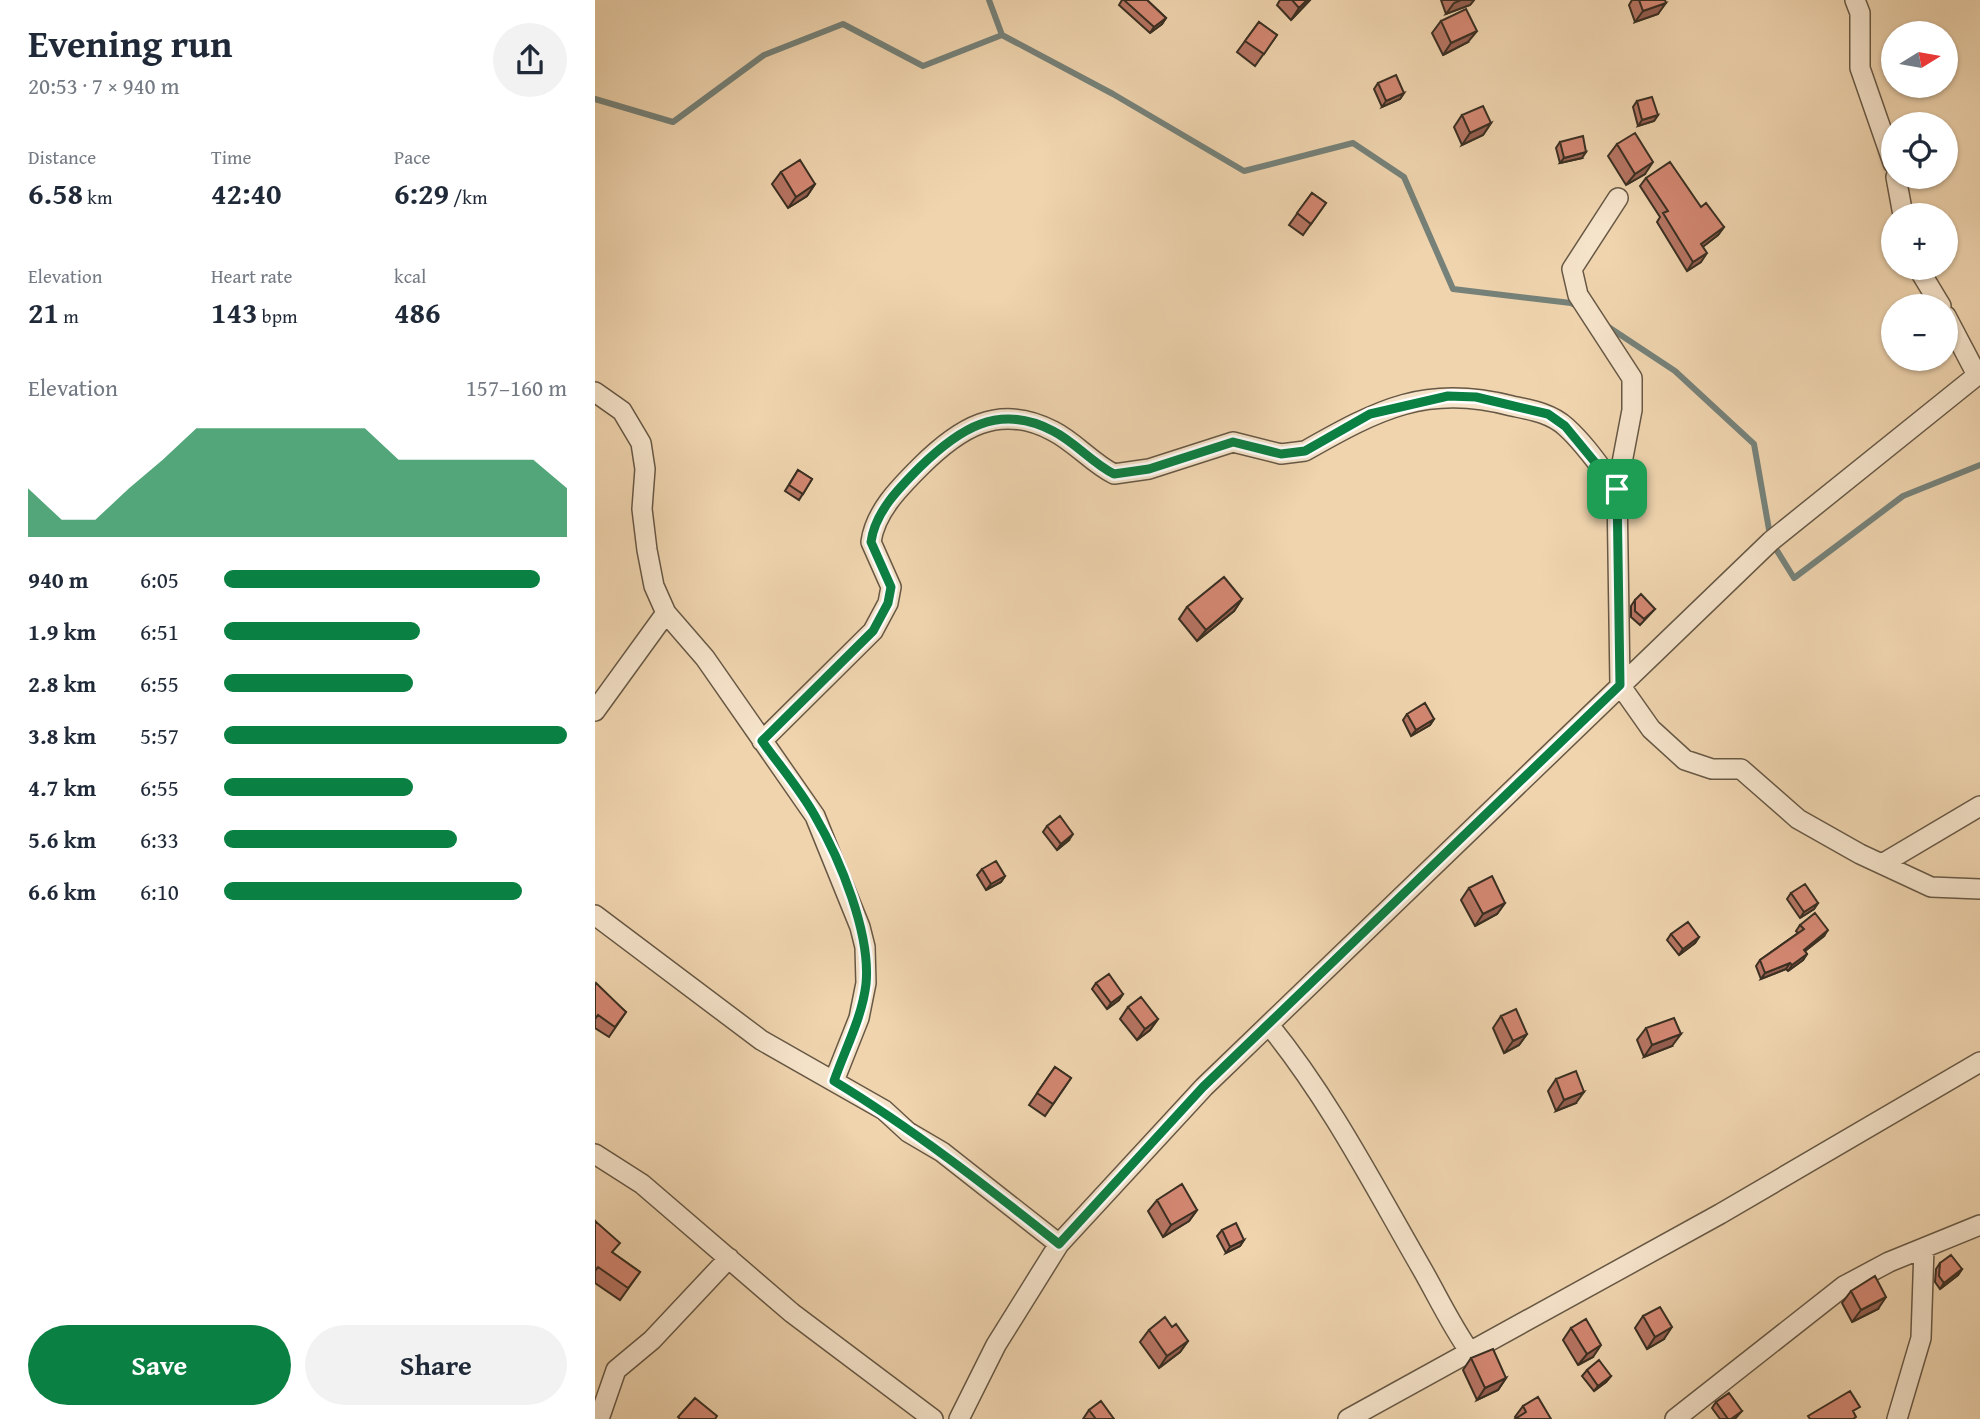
<!DOCTYPE html>
<meta charset="utf-8">
<style>
body{margin:0;font-family:"Gentium Book Plus",serif;background:#f2f2f3;color:#1f2937;height:100vh;display:flex;flex-direction:column;font-size:26px;white-space:nowrap}
*{box-sizing:border-box;margin:0}
p{font-size:23px;color:#747a83}
.icon{flex:none;width:38px;height:38px;fill:none;stroke:currentColor;stroke-width:2;stroke-linecap:round;stroke-linejoin:round}
.map{position:relative;flex:1;overflow:hidden}
.side{display:flex;flex-direction:column;background:#fff;width:595px}
.side>*{flex:none}
.needle{width:46px;rotate:79deg}
.fabs{position:absolute;left:1286px;top:21px;display:grid;gap:14px}
.fabs a{display:grid;place-items:center;width:77px;height:77px;border-radius:50%;background:#fff;box-shadow:0 2px 5px #0004;font-size:35px}
.pin{position:absolute;display:grid;place-items:center;width:60px;height:60px;color:#fff;margin:-30px;border-radius:14px;box-shadow:0 4px 10px #0006}
.round{display:grid;place-items:center;flex:none;width:74px;height:74px;border-radius:37px;background:#f2f2f3}
.head{display:flex;align-items:center;justify-content:space-between;height:119px;padding:0 28px}
h1{font-size:38px;font-weight:700;line-height:52px}
.metrics{display:grid;grid-template-columns:repeat(3,1fr);gap:10px;height:119px;padding:7px 28px}
.metrics div{display:grid;align-content:center}
.metrics b{font-size:30px;font-weight:700}
.metrics small{font-size:19px;font-weight:400}
.metrics p{font-size:19px}
.chart{height:196px;padding:14px 28px}
.chart p{display:flex;justify-content:space-between}
.chart svg{width:100%;height:126px;margin-top:7px;fill:#0b8043;opacity:.7}
.action{display:flex;gap:14px;margin-top:auto;padding:14px 28px}
.action a{flex:1;height:80px;border-radius:42px;background:#0b8043;color:#fff;font-size:28px;font-weight:700;line-height:80px;text-align:center}
.action a+a{background:#f2f2f3;color:#1f2937}
ul{padding:0 28px;list-style:none;font-size:23px}
li{display:grid;grid-template-columns:112px 84px 1fr;align-items:center;height:52px}
li i{height:18px;border-radius:9px;background:#0b8043}
main{display:flex;flex:1;min-height:0}
.map>svg:first-child{display:block}
.lines{fill:none;stroke-linecap:round;stroke-linejoin:round}
.stream{stroke:#758179;stroke-width:6}
.minor-casing{stroke:#675845;stroke-width:22}
.minor{stroke:#f5e3ca;stroke-width:19}
.wall{fill:#b57462;stroke:#3a2f22;stroke-width:2}
.shaded-wall{fill:#945e50;stroke:#3a2f22;stroke-width:2}
.building{fill:#d38772;stroke:#3a2f22;stroke-width:2}
.route-casing{stroke:#fff;stroke-width:14}
.route{stroke:#0b8043;stroke-width:9}
</style>
<main>
<section class="side">
<div class="head"><div><h1>Evening run</h1><p>20:53 · 7 × 940 m</p></div><a class="round"><svg class="icon" aria-label="share" viewBox="0 0 24 24"><path d="M12 15V3M7 8l5-5 5 5M5 13v7h14v-7"/></svg></a></div>
<div class="metrics">
<div><p>Distance</p><b>6.58<small> km</small></b></div>
<div><p>Time</p><b>42:40</b></div>
<div><p>Pace</p><b>6:29<small> /km</small></b></div>
</div>
<div class="metrics">
<div><p>Elevation</p><b>21<small> m</small></b></div>
<div><p>Heart rate</p><b>143<small> bpm</small></b></div>
<div><p>kcal</p><b>486</b></div>
</div>
<div class="chart"><p><span>Elevation</span>157–160 m</p>
<svg viewBox="0 0 160 44" preserveAspectRatio="none"><path d="M0 44V27L10 38L20 38L30 27L40 17L50 6L60 6L70 6L80 6L90 6L100 6L110 17L120 17L130 17L140 17L150 17L160 27V44z"/></svg>
</div>
<ul>
<li><b>940 m</b>6:05<i style="width:92%"></i></li>
<li><b>1.9 km</b>6:51<i style="width:57%"></i></li>
<li><b>2.8 km</b>6:55<i style="width:55%"></i></li>
<li><b>3.8 km</b>5:57<i style="width:100%"></i></li>
<li><b>4.7 km</b>6:55<i style="width:55%"></i></li>
<li><b>5.6 km</b>6:33<i style="width:68%"></i></li>
<li><b>6.6 km</b>6:10<i style="width:87%"></i></li>
</ul>
<div class="action"><a>Save</a><a>Share</a></div>
</section>
<div class="map">
<svg width="1385" height="1419" viewBox="0 0 1385 1419">
<rect width="100%" height="100%" fill="#efd4ae"/>
<filter id="stains"><feTurbulence type="fractalNoise" baseFrequency=".00286" numOctaves="4"/><feColorMatrix values="0 0 0 0 .2 0 0 0 0 .09 0 0 0 0 .02 0 0 0 .5 -.17"/></filter>
<radialGradient id="worn" r=".72"><stop offset=".6" stop-color="#630" stop-opacity="0"/><stop offset="1" stop-color="#630" stop-opacity=".3"/></radialGradient>
<g class="lines">
<!-- stream -->
<path class="stream" d="M394,0L407,35L518,94L649,171L758,143L809,177L858,289L976,303L982,306
M0,99L78,122L169,55L248,24L328,66L407,35
M1012,326L1080,371L1159,444L1176,541L1199,578L1308,496L1385,465"/>
<!-- minor casing -->
<g class="minor-casing">
<path id="minor" d="M1260,0L1265,13V68L1298,163
M1301,177L1308,215
M1023,198L977,269L983,295L1037,378V410L1022,489L1025,685L1056,729L1090,760L1117,769H1146L1203,819L1265,854L1336,887L1385,889
M1323,268L1346,306
M1351,316L1382,375
M0,392L27,411L46,443L50,469L47,509L52,550L59,586L71,613L110,658L220,816L265,927L270,947L271,983L264,1018L239,1081
M0,711L71,613
M167,741L278,631L293,603L296,587L276,542C280,512 304,488 325,467C363,429 403,402 458,431C480,442 497,463 519,474L554,469L638,442L686,454L710,451C784,409 831,384 917,406C936,410 956,413 971,427C991,445 1006,468 1022,489
M1287,864L1385,806
M0,915L166,1040L289,1110L313,1132L347,1152L464,1244
M674,1025C735,1100 779,1186 827,1269C843,1297 856,1325 875,1352
M0,1154L47,1184L197,1313L338,1419
M4,1419L21,1370L57,1340L134,1258
M364,1419L401,1345L464,1244L609,1087L1176,541L1385,373
M753,1419L1125,1214L1385,1062
M1080,1419L1249,1286L1294,1262L1385,1225
M1302,1419L1326,1338L1329,1248"/>
</g>
<!-- minor -->
<use href="#minor" class="minor"/>
</g>
<!-- wall -->
<path class="wall" d="M527,0H552L571,18L567,24L555,33L524,5Z
M685,0H715L696,20L682,5Z
M846,0H879L875,5L851,14Z
M1037,0H1070L1063,14L1040,22L1034,5Z
M846,21L873,42L848,55L837,33Z
M664,22L682,35L660,66L642,52Z
M783,83L809,93L805,99L787,107L779,89Z
M1042,101L1063,115L1059,121L1043,126L1038,107Z
M867,115L896,123L888,135L867,145L859,127Z
M965,142L987,158L965,163L961,148Z
M1022,144L1050,174L1031,185L1013,156Z
M186,172L220,184L212,196L193,208L177,184Z
M1051,178L1106,207L1129,227L1123,235L1107,247L1106,262L1092,271L1062,222L1065,217L1045,186Z
M717,193L731,203L708,235L694,225Z
M203,470L217,479L204,500L190,491Z
M647,599L639,611L602,641L584,619L592,607Z
M1040,600L1060,609L1045,625L1036,617V606Z
M812,714L839,719L835,725L816,736L808,720Z
M452,826L474,840L462,850L448,832Z
M387,869L410,876L406,882L391,890L382,875Z
M874,888L910,903L902,914L880,926L866,900Z
M1196,893L1223,903L1219,909L1205,918L1192,899Z
M1205,925L1229,936L1210,951L1212,954L1208,960L1193,971L1191,969L1166,979L1161,966L1165,960L1203,933L1201,931Z
M1076,934L1104,937L1100,943L1084,955L1072,940Z
M501,983L528,994L524,1000L512,1009L497,989Z
M0,985L31,1012L14,1037L0,1028Z
M533,1007L563,1019L555,1030L542,1040L525,1019Z
M906,1016L932,1034L924,1045L909,1053L898,1028Z
M1051,1028L1077,1046L1049,1057L1042,1040Z
M460,1067L476,1078L450,1116L434,1105Z
M961,1079L981,1103L961,1111L953,1091Z
M562,1200L602,1210L594,1221L568,1237L553,1211Z
M0,1221L18,1253L45,1272L25,1300L0,1283Z
M627,1230L649,1240L645,1246L631,1253L622,1236Z
M1345,1263L1367,1269L1363,1275L1345,1289L1340,1282L1341,1269Z
M1256,1291L1283,1309L1257,1322L1247,1303Z
M1048,1316L1069,1339L1052,1349L1040,1328Z
M577,1327L593,1341L585,1352L564,1368L545,1342L554,1330Z
M976,1328L998,1357L983,1365L968,1340Z
M876,1358L911,1378L903,1390L882,1400L868,1370Z
M992,1370L1016,1376L1011,1382L999,1391L987,1376Z
M1121,1402L1147,1411L1140,1419H1125L1117,1408Z
M928,1406L956,1419L921,1418L920,1417Z
M494,1410L519,1419H488Z"/>
<!-- shaded-wall -->
<path class="shaded-wall" d="M712,0H715L696,20L704,8Z
M866,0H879L875,5L851,14L859,3Z
M1071,3L1063,14L1040,22L1048,11Z
M571,18L567,24L555,33L559,27Z
M882,31L873,42L848,55L856,43Z
M809,93L805,99L787,107L791,101Z
M1063,115L1059,121L1043,126L1047,120Z
M896,123L888,135L867,145L875,133Z
M991,152L987,158L965,163L969,158Z
M1058,162L1050,174L1031,185L1040,174Z
M220,184L212,196L193,208L201,197Z
M1129,227L1123,235L1100,253L1106,244Z
M1112,253L1106,262L1092,271L1098,262Z
M647,599L639,611L602,641L611,630Z
M839,719L835,725L816,736L821,730Z
M478,834L474,840L462,850L466,844Z
M410,876L406,882L391,890L396,884Z
M910,903L902,914L880,926L888,914Z
M1223,903L1219,909L1205,918L1209,912Z
M1233,930L1229,936L1205,955L1209,950Z
M1104,937L1100,943L1084,955L1088,949Z
M1212,954L1208,960L1193,971L1197,965Z
M1195,963L1191,969L1166,979L1170,973Z
M528,994L524,1000L512,1009L516,1003Z
M563,1019L555,1030L542,1040L550,1029Z
M932,1034L924,1045L909,1053L918,1041Z
M1086,1034L1077,1046L1049,1057L1057,1045Z
M989,1092L981,1103L961,1111L969,1100Z
M602,1210L594,1221L568,1237L576,1225Z
M649,1240L645,1246L631,1253L635,1247Z
M1367,1269L1363,1275L1345,1289L1349,1283Z
M1291,1297L1283,1309L1257,1322L1266,1310Z
M1077,1327L1069,1339L1052,1349L1060,1337Z
M593,1341L585,1352L564,1368L572,1356Z
M1006,1345L998,1357L983,1365L992,1354Z
M1016,1376L1011,1382L999,1391L1003,1386Z
M911,1378L903,1390L882,1400L890,1388Z"/>
<!-- building -->
<path class="building" d="M529,0H552L571,18L559,27Z
M697,0H712L704,8Z
M1044,0H1070L1071,3L1048,11Z
M871,9L882,31L856,43L846,21Z
M664,22L682,35L669,54L650,41Z
M801,75L809,93L791,101L783,83Z
M1057,97L1063,115L1047,120L1042,101Z
M888,106L896,123L875,133L867,115Z
M1040,133L1058,162L1040,174L1022,144Z
M988,136L991,152L969,158L965,142Z
M205,160L220,184L201,197L186,172Z
M1075,162L1106,207L1111,203L1129,227L1106,244L1112,253L1098,262L1068,213L1073,211L1051,178Z
M717,193L731,203L716,224L702,213Z
M203,470L217,479L208,494L194,485Z
M629,577L647,599L611,630L592,607Z
M1046,594L1060,609L1049,619L1040,611V600Z
M830,703L839,719L821,730L812,714Z
M465,816L478,834L466,844L452,826Z
M401,861L410,876L396,884L387,869Z
M897,876L910,903L888,914L874,888Z
M1210,884L1223,903L1209,912L1196,893Z
M1220,913L1233,930L1209,950L1212,954L1197,965L1195,963L1170,973L1165,960L1209,929L1205,925Z
M1093,922L1104,937L1088,949L1076,934Z
M514,974L528,994L516,1003L501,983Z
M1,983L31,1012L20,1027L3,1015L0,1019V985Z
M546,997L563,1019L550,1029L533,1007Z
M921,1009L932,1034L918,1041L906,1016Z
M1079,1018L1086,1034L1057,1045L1051,1028Z
M460,1067L476,1078L458,1104L442,1093Z
M981,1071L989,1092L969,1100L961,1079Z
M587,1184L602,1210L576,1225L562,1200Z
M0,1221L25,1243L17,1252L45,1272L33,1288L3,1267L0,1271Z
M641,1223L649,1240L635,1247L627,1230Z
M1356,1255L1367,1269L1349,1283L1344,1276L1345,1263Z
M1280,1276L1291,1297L1266,1310L1256,1291Z
M1065,1307L1077,1327L1060,1337L1048,1316Z
M570,1317L577,1327L581,1324L593,1341L572,1356L554,1330Z
M991,1319L1006,1345L992,1354L976,1328Z
M898,1349L911,1378L890,1388L876,1358Z
M1004,1360L1016,1376L1003,1386L992,1370Z
M1255,1391L1265,1407L1258,1411L1261,1417L1258,1419H1215L1213,1416Z
M1134,1393L1147,1411L1136,1419H1133L1121,1402Z
M943,1397L956,1419H920L931,1412L928,1406Z
M100,1398L122,1416L120,1419H85L83,1417Z
M506,1401L519,1419H501L494,1410Z"/>
<g class="lines">
<!-- route casing -->
<g class="route-casing">
<path id="route" d="M853,396L881,397L953,414L970,426L1022,489L1025,685L608,1087L464,1244C391,1186 318,1129 239,1081C250,1049 267,1018 271,984C276,934 245,859 220,816C205,789 184,765 167,741L278,631L293,603L296,587L276,542C280,512 304,488 325,467C363,430 403,402 458,431C480,442 497,463 519,474L554,469L638,442L686,454L710,451L775,414Z"/>
</g>
<!-- route -->
<use href="#route" class="route"/>
</g>
<rect width="100%" height="100%" filter="url(#stains)"/>
<rect width="100%" height="100%" fill="url(#worn)"/>
</svg>
<div class="fabs">
<a><svg class="needle" viewBox="-14 -14 28 28"><path d="M0-13l5 13h-10z" fill="#e53935"/><path d="M0 13l5-13h-10z" fill="#747a83"/></svg></a>
<a><svg class="icon" aria-label="locate" viewBox="0 0 24 24"><circle cx="12" cy="12" r="6"/><path d="M12 2v4M12 18v4M2 12h4M18 12h4"/></svg></a>
<a>+</a>
<a>−</a>
</div>
<div class="pin" style="left:1022px;top:489px;background:#1e9e55"><svg class="icon" aria-label="arrive" viewBox="0 0 24 24"><path d="M6 21V4h12l-3 4 3 4H6"/></svg></div>
</div>
</main>
